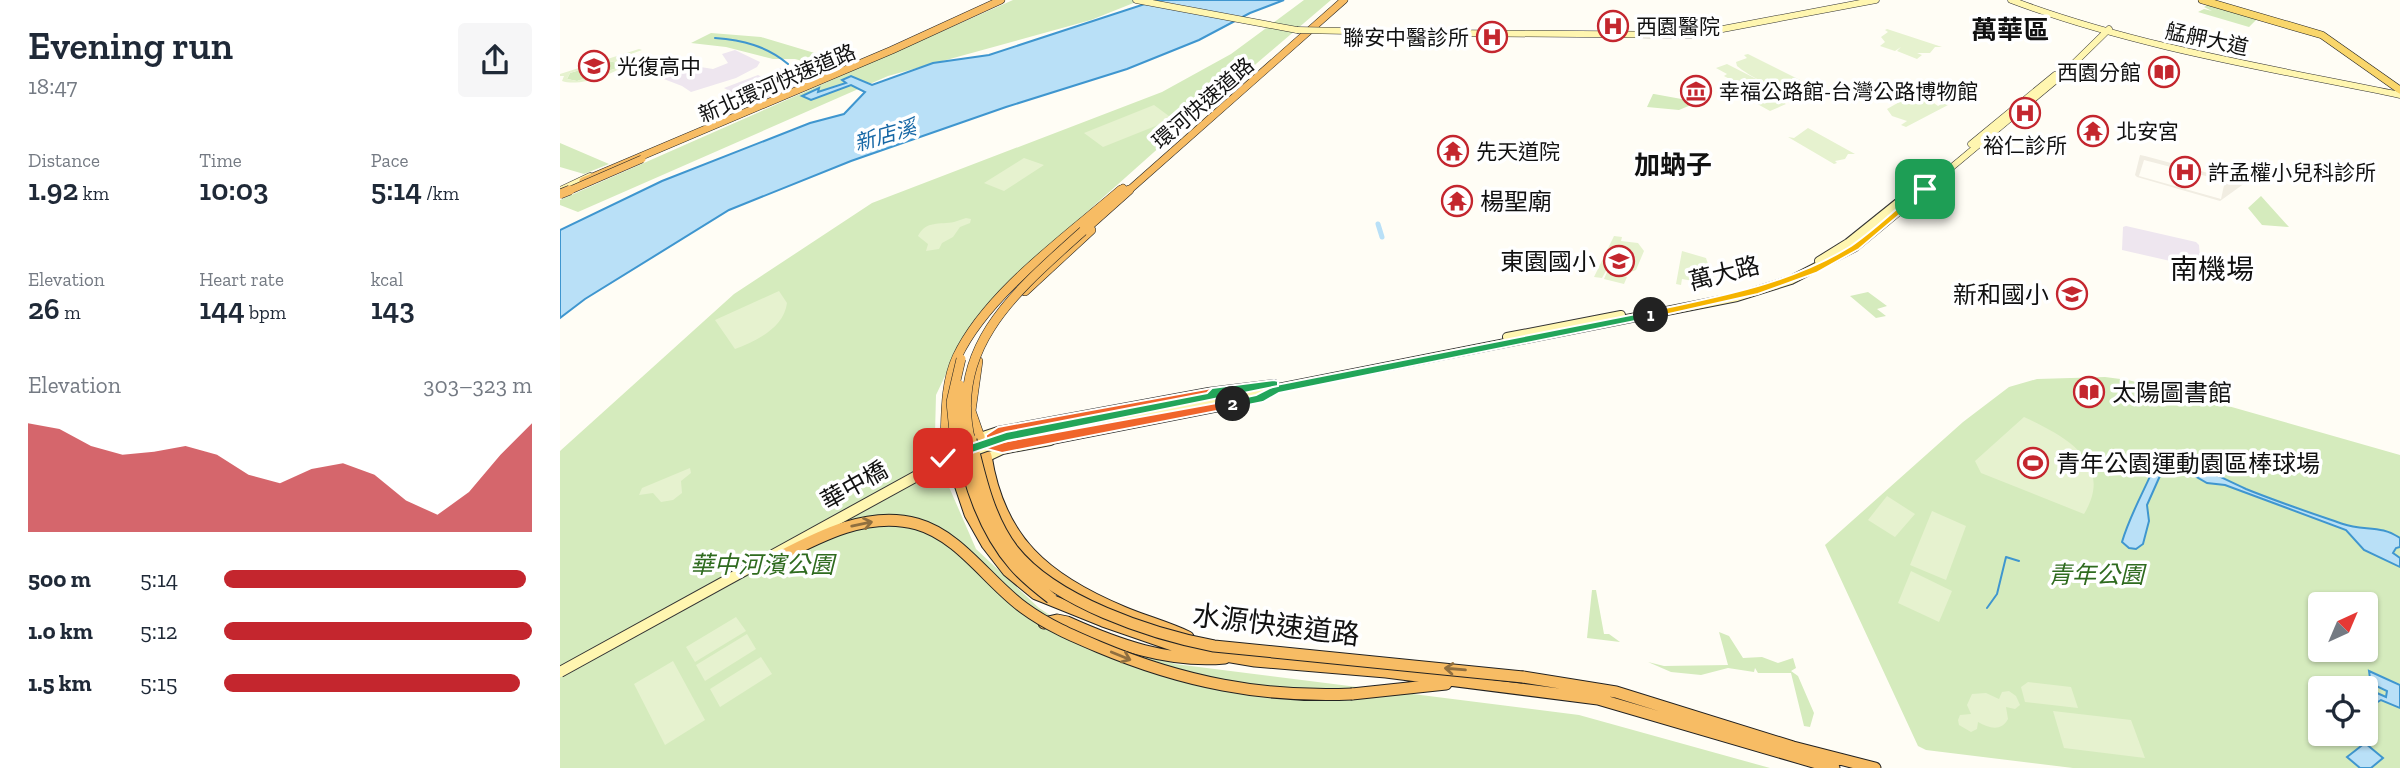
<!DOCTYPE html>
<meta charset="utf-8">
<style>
body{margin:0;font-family:"Zilla Slab","Noto Sans TC",serif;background:#f6f6f7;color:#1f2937;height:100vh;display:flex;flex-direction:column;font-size:26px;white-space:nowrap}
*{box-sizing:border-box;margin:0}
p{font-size:23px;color:#747a83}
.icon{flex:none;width:38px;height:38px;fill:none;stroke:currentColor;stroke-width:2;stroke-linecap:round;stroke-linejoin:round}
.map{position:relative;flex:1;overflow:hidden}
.sheet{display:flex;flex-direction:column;background:#fff;width:560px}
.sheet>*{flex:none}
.needle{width:46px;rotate:44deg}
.buttons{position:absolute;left:1748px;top:592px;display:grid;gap:14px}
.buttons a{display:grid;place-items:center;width:70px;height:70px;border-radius:7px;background:#fff;box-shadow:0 2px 5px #0004;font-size:35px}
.pin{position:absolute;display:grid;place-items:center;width:60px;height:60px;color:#fff;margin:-30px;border-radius:14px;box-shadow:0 4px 10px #0006}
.km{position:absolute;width:35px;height:35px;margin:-18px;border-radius:50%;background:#222;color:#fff;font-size:19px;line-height:35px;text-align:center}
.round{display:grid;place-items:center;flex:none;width:74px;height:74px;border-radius:7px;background:#f6f6f7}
.summary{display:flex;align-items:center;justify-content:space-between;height:119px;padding:0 28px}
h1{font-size:38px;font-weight:600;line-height:52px}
.stats{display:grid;grid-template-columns:repeat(3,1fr);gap:10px;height:119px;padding:7px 28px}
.stats div{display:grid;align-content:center}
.stats b{font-size:30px;font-weight:600}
.stats small{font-size:19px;font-weight:400}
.stats p{font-size:19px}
.chart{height:196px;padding:14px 28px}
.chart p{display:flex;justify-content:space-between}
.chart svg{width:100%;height:126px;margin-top:7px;fill:#c4262e;opacity:.7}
ul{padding:0 28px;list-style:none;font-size:23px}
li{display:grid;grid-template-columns:112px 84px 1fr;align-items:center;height:52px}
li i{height:18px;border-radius:9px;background:#c4262e}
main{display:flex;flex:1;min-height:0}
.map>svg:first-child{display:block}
.industrial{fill:#eee6ef}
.green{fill:#d5ebbd;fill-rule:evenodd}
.pitch{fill:#e6f2cf;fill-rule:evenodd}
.plaza{fill:#f1ede2;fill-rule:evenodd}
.water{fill:#b9e0f7;stroke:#3f96cf;stroke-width:2}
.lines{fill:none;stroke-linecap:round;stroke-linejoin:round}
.stream{stroke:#3f96cf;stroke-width:2}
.canal{stroke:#b9e0f7;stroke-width:5}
.secondary-far2-casing{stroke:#333;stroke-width:7}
.secondary-far1-casing{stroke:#333;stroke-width:10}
.secondary-casing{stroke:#333;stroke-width:12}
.primary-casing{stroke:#222;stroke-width:8}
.trunk-far2-casing{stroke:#222;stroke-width:8}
.trunk-far1-casing{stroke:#222;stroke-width:10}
.trunk-casing{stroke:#222;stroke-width:13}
.secondary-far2{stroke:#fff6b0;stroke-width:6}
.secondary-far1{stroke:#fff6b0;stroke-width:8}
.secondary{stroke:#fff6b0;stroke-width:10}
.primary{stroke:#f9d66b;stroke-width:7}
.trunk-far2{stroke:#f7bc64;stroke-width:7}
.trunk-far1{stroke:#f7bc64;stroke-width:9}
.trunk{stroke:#f7bc64;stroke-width:11}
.secondary-bridge-far2-casing{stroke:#333;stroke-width:7;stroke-linecap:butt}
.secondary-bridge-far1-casing{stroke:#333;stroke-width:10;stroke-linecap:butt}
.secondary-bridge-casing{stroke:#333;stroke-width:12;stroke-linecap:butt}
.trunk-bridge-far2-casing{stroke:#222;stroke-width:8;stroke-linecap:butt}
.trunk-bridge-far1-casing{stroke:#222;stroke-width:10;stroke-linecap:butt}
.trunk-bridge-casing{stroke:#222;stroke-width:13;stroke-linecap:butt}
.secondary-bridge-far2{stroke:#fff6b0;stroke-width:6}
.secondary-bridge-far1{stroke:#fff6b0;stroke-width:8}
.secondary-bridge{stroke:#fff6b0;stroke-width:10}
.trunk-bridge-far2{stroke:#f7bc64;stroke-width:7}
.trunk-bridge-far1{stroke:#f7bc64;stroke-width:9}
.trunk-bridge{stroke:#f7bc64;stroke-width:11}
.oneway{stroke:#906f3f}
.split-1{fill:#f5b400;stroke:#fff;stroke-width:2}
.split-2{fill:#22a559;stroke:#fff;stroke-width:2}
.split-3{fill:#f0652b;stroke:#fff;stroke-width:2}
.split-4{fill:#22a559;stroke:#fff;stroke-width:2}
.labels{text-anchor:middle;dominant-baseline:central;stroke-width:7;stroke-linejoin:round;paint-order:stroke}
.far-poi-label{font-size:21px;fill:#111;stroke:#fff;text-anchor:start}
.far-street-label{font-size:21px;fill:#111;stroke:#fff}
.far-water-label{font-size:21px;font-style:italic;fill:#1768a6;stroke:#fff}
.poi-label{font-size:24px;fill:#111;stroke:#fff;text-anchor:start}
.street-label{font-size:24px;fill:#111;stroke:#fff}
.park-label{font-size:24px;font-style:italic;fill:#2f6b1f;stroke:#fff}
.far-district-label{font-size:26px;font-weight:bold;fill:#111;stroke:#fff}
.quarter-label{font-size:28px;fill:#111;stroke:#fff}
.near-street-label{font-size:28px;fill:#111;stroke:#fff}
</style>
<main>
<section class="sheet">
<div class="summary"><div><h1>Evening run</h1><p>18:47</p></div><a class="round"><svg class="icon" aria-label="share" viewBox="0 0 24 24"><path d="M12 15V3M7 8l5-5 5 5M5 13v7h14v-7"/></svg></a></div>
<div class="stats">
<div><p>Distance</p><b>1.92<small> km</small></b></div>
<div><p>Time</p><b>10:03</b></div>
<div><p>Pace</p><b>5:14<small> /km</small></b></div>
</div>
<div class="stats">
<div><p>Elevation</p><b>26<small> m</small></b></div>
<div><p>Heart rate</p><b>144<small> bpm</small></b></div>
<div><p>kcal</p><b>143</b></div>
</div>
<div class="chart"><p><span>Elevation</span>303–323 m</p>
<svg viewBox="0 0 160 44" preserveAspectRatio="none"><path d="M0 44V6L10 8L20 14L30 17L40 16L50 14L60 17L70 24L80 27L90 22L100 20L110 24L120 33L130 38L140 30L150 17L160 6V44z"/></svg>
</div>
<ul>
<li><b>500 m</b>5:14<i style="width:98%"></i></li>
<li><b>1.0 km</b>5:12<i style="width:100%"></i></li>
<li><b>1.5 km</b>5:15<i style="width:96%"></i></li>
</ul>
</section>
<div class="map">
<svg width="1840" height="768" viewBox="0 0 1840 768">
<rect width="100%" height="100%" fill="#fffdf5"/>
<!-- industrial -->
<path class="industrial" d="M175,50L200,62L197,67L176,78L131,92L122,86L96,76L121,71L109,66L117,60L122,64L153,69L168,63L162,54Z
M223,67L239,75L247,74L255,78L193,104L164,88L198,75L210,81L215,79L212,77L215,70Z
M1566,226L1636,242L1639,245L1641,268L1562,250L1563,227Z"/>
<!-- green -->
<path class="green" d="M453,0H581L531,20L328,76L18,212L0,205V200Z
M744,0H771L621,128L445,285L405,334L376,395L375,434L386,480L416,549L479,608L508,627L615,664L1019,715L1210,768H0V451L174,294L312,203L602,92L671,54Z
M1649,4L1698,18L1689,27L1638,12L1644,9L1652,11L1644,7Z
M151,33L201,37L288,63L274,70L235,59H213L166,47L131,43Z
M49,61L61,64L57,68L17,81L7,79L10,73Z
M1093,94H1094L1138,102L1119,110L1087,107Z
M0,143L49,164L24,174L0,167Z
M1701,196L1729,227L1702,225L1688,208Z
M1308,292L1327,306L1317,309L1326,316L1316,318L1290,296Z
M1545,377L1568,380L1647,400L1840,455V768H1513L1366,750L1358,746L1265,545L1403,422L1449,387L1477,379ZM1760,604H1806V649H1760ZM1760,688H1806V733H1760Z
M1032,590H1036L1044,634H1049L1060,642L1027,638Z
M1159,632L1169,636L1183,658L1202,657L1218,663L1233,658L1236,668L1231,671L1238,676L1254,713L1250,727L1244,726L1231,673H1198L1195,668L1194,672L1168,668L1141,675L1111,672L1088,662L1104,666L1168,665Z"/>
<!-- pitch -->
<path class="pitch" d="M1327,29L1382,47H1375L1370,53H1357L1362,55L1357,59L1337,51L1341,47L1335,51L1320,46L1325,42L1321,37L1328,32L1325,30Z
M79,49L82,50L60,58L67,63C54,75 19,87 2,81L4,76H0V74ZM49,61L61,64L57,68L17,81L7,79L10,73Z
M1188,54L1244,82L1240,84L1232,80C1217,93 1191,77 1177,66L1176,62L1187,58L1184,55Z
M1167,64L1216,89L1207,94L1226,104L1210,111L1192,101L1201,96L1164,76L1167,74L1156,68Z
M1350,96L1367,98L1378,106L1383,103L1388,105L1346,127L1341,125L1347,121L1332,116L1327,109Z
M594,105L613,119L543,147L524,133Z
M1248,128L1295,154H1288L1285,159L1275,161L1277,163L1274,164L1228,137L1234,138Z
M464,158L484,165L444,191L424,183Z
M406,218L411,219L410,223L400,227L393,237L382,243L379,249L366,251L368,244L358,236C366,220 380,225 394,222C398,221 402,219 406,218Z
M1054,236L1062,237L1061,241L1078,243L1084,251L1076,270L1062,275L1067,277L1064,284L1044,279L1047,272L1052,273L1047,269L1042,278L1034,277Z
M1122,251L1146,258L1149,267L1156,269L1154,277L1148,276L1139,282L1122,279L1121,285L1116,284Z
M219,291L227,303C224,328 196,341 175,349L155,320Z
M1464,417C1505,436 1555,463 1524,514L1421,473L1415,461Z
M130,468L131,473L121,481L122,493L113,500L101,502L93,493L79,495L82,488Z
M1327,496L1355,514L1335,537L1308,520Z
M1372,511L1406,526L1386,580L1350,565Z
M1351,571L1392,591L1379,622L1338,603Z
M176,617L186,631L135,662L126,647Z
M187,634L196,649L145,681L136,665Z
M201,657L212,674L160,707L150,689Z
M113,661L145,720L105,745L74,684Z
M1468,682L1511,687L1518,708L1465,702L1461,687Z
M1449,691L1456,696L1460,705L1455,709L1446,707L1448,719C1441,732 1429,728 1418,722L1417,729L1411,732L1399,725L1398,720L1400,715L1411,714L1407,705L1412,694L1426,693L1439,699L1442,692Z
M1493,711L1571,720L1585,758L1504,748Z"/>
<!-- plaza -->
<path class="plaza" d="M1580,155L1585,156L1685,183L1660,201L1577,177L1575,175ZM1584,160L1665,181L1661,199L1579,176Z"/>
<!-- water -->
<path class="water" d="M597,0H724L690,13L639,40L567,69L446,107L291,161L169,210L25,299L0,318V230L102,181L250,123L284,114L305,92L291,85L251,100L242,96L259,88L258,92L286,83L282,80L291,76L312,85L373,63L429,55Z
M1607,453C1634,464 1660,477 1686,489C1718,502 1751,513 1783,524C1803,531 1822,525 1840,538V547L1836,548L1833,553L1840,558V567L1804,550L1786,530L1665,485L1647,483L1607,460L1587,505L1589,521L1583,544L1576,549L1569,548L1562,542C1571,511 1588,485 1599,455Z
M1809,671L1840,685V708L1821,700L1806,709V688L1826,697L1827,691L1808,682L1810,678Z
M1805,743L1823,758L1811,768H1800L1787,757Z"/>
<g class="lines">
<!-- stream -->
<path class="stream" d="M155,38C182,40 207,46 228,64
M1427,608L1437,594L1446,557L1459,561"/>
<!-- canal -->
<path class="canal" d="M818,224L822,237"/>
<!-- secondary-far2 casing -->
<g class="secondary-far2-casing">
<path id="secondary-far2" d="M576,0L737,30
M1451,0C1576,47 1709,68 1840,95
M889,33L1131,35L1316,0
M1411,144L1495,75
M0,190L30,176
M1352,192L1384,166
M1362,192L1501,76L1549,29"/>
</g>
<!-- secondary-far1 casing -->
<g class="secondary-far1-casing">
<path id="secondary-far1" d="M1259,261L1288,243L1354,190
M947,337L1061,315
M648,402L1177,297L1231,280L1295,247L1364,190
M414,439L438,431L649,392L714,384
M481,442L679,403"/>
</g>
<!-- secondary casing -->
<g class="secondary-casing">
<path id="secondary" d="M423,458L442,449L490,440"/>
</g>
<!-- primary casing -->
<g class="primary-casing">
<path id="primary" d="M1642,0L1762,35L1840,90"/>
</g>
<!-- trunk-far2 casing -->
<g class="trunk-far2-casing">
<path id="trunk-far2" d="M23,181L332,50L441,0
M559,192L563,188
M567,192L784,0"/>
</g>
<!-- trunk-far1 casing -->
<g class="trunk-far1-casing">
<path id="trunk-far1" d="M523,231L569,190
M465,291L531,230
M418,361L411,411L420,437
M385,442C386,414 385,383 397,357C427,293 508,236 561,190"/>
</g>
<!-- trunk casing -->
<g class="trunk-casing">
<path id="trunk" d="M385,440L410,514L427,544L448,571L476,594L543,621L624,649L695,661L826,672L1038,699L1274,768
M426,456C439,541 486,580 563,612C584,621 607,627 628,637
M484,623L497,620L507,622C558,645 608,663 665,658
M963,677L1056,692L1233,747L1315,768
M792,694L886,684"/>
</g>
<!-- secondary-far2 -->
<use href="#secondary-far2" class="secondary-far2"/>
<!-- secondary-far1 -->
<use href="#secondary-far1" class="secondary-far1"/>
<!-- secondary -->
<use href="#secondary" class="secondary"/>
<!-- primary -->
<use href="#primary" class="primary"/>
<!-- trunk-far2 -->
<use href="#trunk-far2" class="trunk-far2"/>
<!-- trunk-far1 -->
<use href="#trunk-far1" class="trunk-far1"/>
<!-- trunk -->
<use href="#trunk" class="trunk"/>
<!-- secondary-bridge-far2 casing -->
<g class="secondary-bridge-far2-casing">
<path id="secondary-bridge-far2" d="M737,30L889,33"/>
</g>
<!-- secondary-bridge-far1 casing -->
<g class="secondary-bridge-far1-casing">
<path id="secondary-bridge-far1" d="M449,442L648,402"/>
</g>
<!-- secondary-bridge casing -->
<g class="secondary-bridge-casing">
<path id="secondary-bridge" d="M0,672L384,461L426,446L458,440"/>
</g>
<!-- trunk-bridge-far2 casing -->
<g class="trunk-bridge-far2-casing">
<path id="trunk-bridge-far2" d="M6,192L82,159"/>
</g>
<!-- trunk-bridge-far1 casing -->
<g class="trunk-bridge-far1-casing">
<path id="trunk-bridge-far1" d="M0,194L10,190
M400,385L398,406L401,442
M395,442L391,402L401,359
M411,442C387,346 460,288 523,231"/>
</g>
<!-- trunk-bridge casing -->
<g class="trunk-bridge-casing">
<path id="trunk-bridge" d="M395,440L396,452
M401,440C408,483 425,532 454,565C465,578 478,588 491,598
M411,440C420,477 429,519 453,550C494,602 591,634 654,646L963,677
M216,559C258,537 308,510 357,524C400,536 429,583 464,608C487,625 513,636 539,647C622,682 703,698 792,694"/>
</g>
<!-- secondary-bridge-far2 -->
<use href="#secondary-bridge-far2" class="secondary-bridge-far2"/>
<!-- secondary-bridge-far1 -->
<use href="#secondary-bridge-far1" class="secondary-bridge-far1"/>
<!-- secondary-bridge -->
<use href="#secondary-bridge" class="secondary-bridge"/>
<!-- trunk-bridge-far2 -->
<use href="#trunk-bridge-far2" class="trunk-bridge-far2"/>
<!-- trunk-bridge-far1 -->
<use href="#trunk-bridge-far1" class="trunk-bridge-far1"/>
<!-- trunk-bridge -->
<use href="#trunk-bridge" class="trunk-bridge"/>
</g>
<!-- one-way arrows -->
<defs><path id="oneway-shaft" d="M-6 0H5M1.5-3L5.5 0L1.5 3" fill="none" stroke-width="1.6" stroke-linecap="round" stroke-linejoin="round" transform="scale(1.75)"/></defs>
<g class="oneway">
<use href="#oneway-shaft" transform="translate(302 524) rotate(-12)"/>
<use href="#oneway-shaft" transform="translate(561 656) rotate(22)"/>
<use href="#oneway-shaft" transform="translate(895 669) rotate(-175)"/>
</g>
<!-- split-1 -->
<path class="split-1" d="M1362,187L1370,189L1299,249L1256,273L1198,294L1091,318L1085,315L1091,311C1159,296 1230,284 1291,246C1316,229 1339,206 1362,187Z"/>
<!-- split-2 -->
<path class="split-2" d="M1091,311L1095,312V317L719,393L703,402L673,408L667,404L668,401L696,395L716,385Z"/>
<!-- split-3 -->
<path class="split-3" d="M652,388L658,392L656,394L442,435L436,440L437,443L673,400L677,401V407L442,453L427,449L426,435L438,427Z"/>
<!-- split-4 -->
<path class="split-4" d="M714,380L718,381V386L447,441L383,463L376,458L378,455L446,432L647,393L652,388Z"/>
<!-- icons -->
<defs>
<g id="hospital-ring" transform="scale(1.575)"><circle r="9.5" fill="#fff" stroke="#c4262e" stroke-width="1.5"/><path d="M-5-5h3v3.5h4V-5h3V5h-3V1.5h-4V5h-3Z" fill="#c4262e"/></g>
<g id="school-ring" transform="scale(1.575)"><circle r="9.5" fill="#fff" stroke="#c4262e" stroke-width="1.5"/><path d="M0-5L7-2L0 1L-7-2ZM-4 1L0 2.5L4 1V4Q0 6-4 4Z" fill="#c4262e"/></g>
<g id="library-ring" transform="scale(1.575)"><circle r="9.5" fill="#fff" stroke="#c4262e" stroke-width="1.5"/><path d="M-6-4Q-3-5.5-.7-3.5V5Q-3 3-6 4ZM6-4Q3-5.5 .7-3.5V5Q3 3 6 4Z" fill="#c4262e"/></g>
<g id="museum-ring" transform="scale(1.575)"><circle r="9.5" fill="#fff" stroke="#c4262e" stroke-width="1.5"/><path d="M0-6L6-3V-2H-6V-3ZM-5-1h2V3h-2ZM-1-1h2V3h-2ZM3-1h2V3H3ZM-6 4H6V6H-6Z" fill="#c4262e"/></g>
<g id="temple-ring" transform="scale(1.575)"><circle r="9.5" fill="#fff" stroke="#c4262e" stroke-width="1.5"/><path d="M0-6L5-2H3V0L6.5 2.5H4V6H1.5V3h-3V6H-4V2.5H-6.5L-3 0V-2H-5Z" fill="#c4262e"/></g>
<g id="stadium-ring" transform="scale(1.575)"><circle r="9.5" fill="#fff" stroke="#c4262e" stroke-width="1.5"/><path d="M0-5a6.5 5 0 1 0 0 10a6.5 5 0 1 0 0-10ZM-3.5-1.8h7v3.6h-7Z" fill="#c4262e"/></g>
</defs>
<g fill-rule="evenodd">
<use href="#hospital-ring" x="1053" y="26"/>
<use href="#hospital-ring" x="932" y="37"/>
<use href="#school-ring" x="34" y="66"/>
<use href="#library-ring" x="1604" y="72"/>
<use href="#museum-ring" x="1136" y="91"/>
<use href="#hospital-ring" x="1465" y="113"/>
<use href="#temple-ring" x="1533" y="131"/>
<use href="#temple-ring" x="893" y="151"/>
<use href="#hospital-ring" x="1625" y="172"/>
<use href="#temple-ring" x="897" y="201"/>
<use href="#school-ring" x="1059" y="261"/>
<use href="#school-ring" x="1512" y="294"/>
<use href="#library-ring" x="1529" y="392"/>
<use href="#stadium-ring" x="1473" y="463"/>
</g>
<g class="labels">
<!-- far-poi labels -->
<g class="far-poi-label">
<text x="1076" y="26">西園醫院</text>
<text x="909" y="37" text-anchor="end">聯安中醫診所</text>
<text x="57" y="66">光復高中</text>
<text x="1581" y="72" text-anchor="end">西園分館</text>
<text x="1159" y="91">幸福公路館-台灣公路博物館</text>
<text x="1556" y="131">北安宮</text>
<text x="1465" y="145" text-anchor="middle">裕仁診所</text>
<text x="916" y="151">先天道院</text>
<text x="1648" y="172">許孟權小兒科診所</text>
</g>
<!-- far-street labels -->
<g class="far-street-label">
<text transform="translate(1647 39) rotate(12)">艋舺大道</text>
<text transform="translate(217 83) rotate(-23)">新北環河快速道路</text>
<text transform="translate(643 103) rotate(-41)">環河快速道路</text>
</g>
<!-- far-water labels -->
<g class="far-water-label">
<text transform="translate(325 135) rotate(-16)">新店溪</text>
</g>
<!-- poi labels -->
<g class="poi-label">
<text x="920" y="201">楊聖廟</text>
<text x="1036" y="261" text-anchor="end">東園國小</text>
<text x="1489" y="294" text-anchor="end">新和國小</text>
<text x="1552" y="392">太陽圖書館</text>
<text x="1496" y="463">青年公園運動園區棒球場</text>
</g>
<!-- street labels -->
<g class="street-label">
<text transform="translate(1164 273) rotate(-14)">萬大路</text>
<text transform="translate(294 485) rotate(-29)">華中橋</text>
</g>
<!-- park labels -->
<g class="park-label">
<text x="202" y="564">華中河濱公園</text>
<text x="1536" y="574">青年公園</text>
</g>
<!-- far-district labels -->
<g class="far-district-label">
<text x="1450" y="30">萬華區</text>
<text x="1113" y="165">加蚋子</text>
</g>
<!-- quarter labels -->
<g class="quarter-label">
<text x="1652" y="269">南機場</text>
</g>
<!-- near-street labels -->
<g class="near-street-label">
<text transform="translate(716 625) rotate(7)">水源快速道路</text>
</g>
</g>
</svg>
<div class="buttons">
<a><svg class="needle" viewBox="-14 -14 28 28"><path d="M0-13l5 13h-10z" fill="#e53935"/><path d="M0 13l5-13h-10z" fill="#747a83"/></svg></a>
<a><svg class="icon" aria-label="locate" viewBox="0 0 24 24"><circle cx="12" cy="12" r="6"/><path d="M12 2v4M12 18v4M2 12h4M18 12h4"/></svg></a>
</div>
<div class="pin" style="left:1365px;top:189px;background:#1e9e55"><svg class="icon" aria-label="arrive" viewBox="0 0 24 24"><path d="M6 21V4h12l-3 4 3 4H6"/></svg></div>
<div class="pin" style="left:383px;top:458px;background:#d93025"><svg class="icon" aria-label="check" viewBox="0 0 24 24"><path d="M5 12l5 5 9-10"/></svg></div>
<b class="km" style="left:1091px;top:315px">1</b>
<b class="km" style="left:673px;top:404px">2</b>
</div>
</main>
